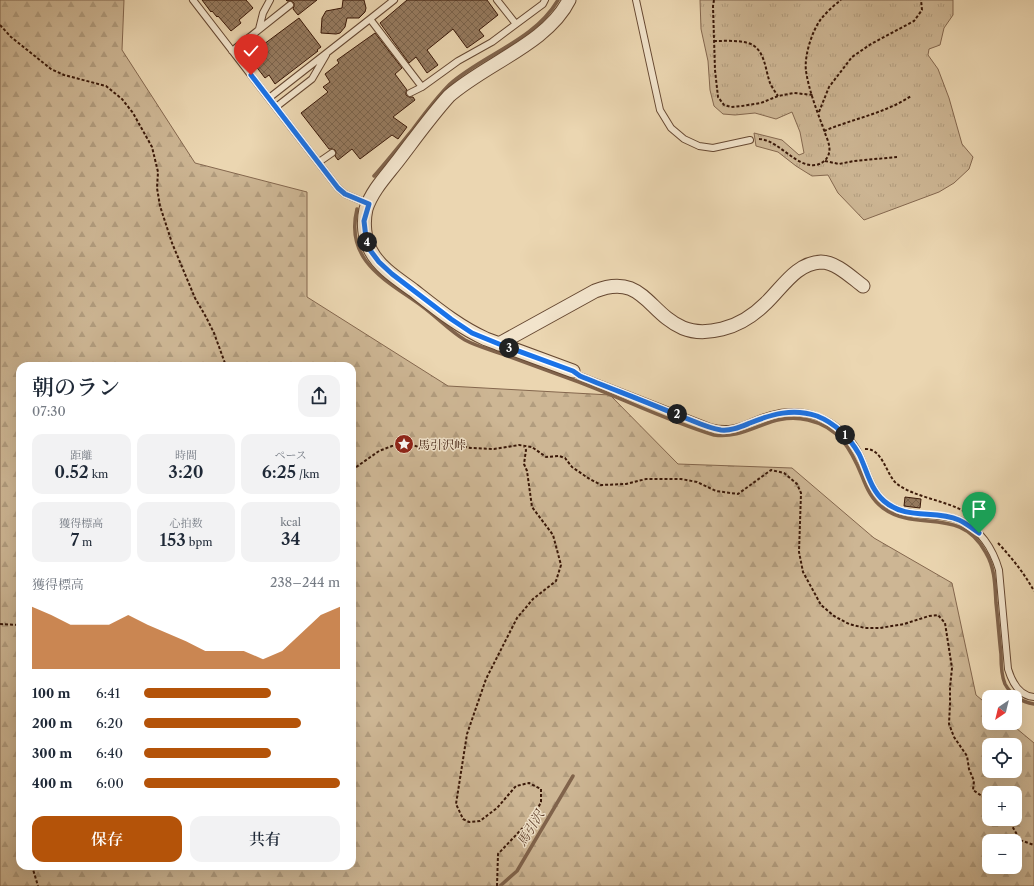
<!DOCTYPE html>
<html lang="ja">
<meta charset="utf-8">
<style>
body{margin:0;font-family:"Libre Caslon Text","Noto Serif JP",serif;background:#f2f2f3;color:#1f2937;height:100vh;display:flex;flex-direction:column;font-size:15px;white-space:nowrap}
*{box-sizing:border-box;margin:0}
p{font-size:13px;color:#747a83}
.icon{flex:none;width:22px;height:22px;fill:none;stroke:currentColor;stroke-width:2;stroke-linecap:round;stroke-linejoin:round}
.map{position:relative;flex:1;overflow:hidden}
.side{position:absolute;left:16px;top:362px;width:340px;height:508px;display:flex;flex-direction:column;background:#fff;border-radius:12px;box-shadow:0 4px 16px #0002}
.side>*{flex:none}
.needle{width:26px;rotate:215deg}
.fabs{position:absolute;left:982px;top:690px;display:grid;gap:8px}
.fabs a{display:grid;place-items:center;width:40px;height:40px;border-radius:8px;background:#fff;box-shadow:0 4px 16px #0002;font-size:20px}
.pin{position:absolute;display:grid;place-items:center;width:34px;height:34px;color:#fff;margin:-41px -17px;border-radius:50% 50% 50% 0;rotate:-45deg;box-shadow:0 0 4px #0007}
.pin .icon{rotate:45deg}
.km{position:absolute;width:20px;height:20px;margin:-10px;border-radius:50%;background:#222;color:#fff;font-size:11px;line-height:20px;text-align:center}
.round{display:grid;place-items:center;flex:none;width:42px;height:42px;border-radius:12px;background:#f2f2f3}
.summary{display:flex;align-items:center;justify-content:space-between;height:68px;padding:0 16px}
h1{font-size:22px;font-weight:600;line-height:30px}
.stats{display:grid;grid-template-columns:repeat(3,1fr);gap:6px;height:68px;padding:4px 16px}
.stats div{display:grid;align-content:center;border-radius:10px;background:#f2f2f3;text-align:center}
.stats b{font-size:17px;font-weight:600}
.stats small{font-size:11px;font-weight:400}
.stats p{font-size:11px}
.chart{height:112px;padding:8px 16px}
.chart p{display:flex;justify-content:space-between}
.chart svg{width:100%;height:72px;margin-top:4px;fill:#b45309;opacity:.7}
.button{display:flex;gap:8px;margin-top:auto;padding:8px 16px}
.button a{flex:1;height:46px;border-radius:12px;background:#b45309;color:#fff;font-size:16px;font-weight:600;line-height:46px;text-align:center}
.button a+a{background:#f2f2f3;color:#1f2937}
ul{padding:0 16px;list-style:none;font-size:13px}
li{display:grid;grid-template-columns:64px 48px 1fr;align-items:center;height:30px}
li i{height:10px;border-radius:5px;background:#b45309}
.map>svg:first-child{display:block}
.grass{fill:url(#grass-tufts);stroke:#84674e}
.forest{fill:url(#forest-firs);stroke:#84674e;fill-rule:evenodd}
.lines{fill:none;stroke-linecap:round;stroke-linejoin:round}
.stream{stroke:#80634b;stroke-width:3.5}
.building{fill:url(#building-cross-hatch);stroke:#3a1808}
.service-casing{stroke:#664832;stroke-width:8}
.minor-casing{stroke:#664832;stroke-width:15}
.path{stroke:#3a1808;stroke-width:2;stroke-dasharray:3 2;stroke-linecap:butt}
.service{stroke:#f2e4cc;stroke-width:6}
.minor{stroke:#f2e4cc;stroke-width:13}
.route-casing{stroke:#fff;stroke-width:8}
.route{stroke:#1a73e8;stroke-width:5}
.labels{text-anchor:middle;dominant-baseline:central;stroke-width:3;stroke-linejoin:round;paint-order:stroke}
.poi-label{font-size:12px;fill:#3a1808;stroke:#f2e4cc;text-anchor:start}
.water-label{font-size:13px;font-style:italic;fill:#63442f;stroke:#f2e4cc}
</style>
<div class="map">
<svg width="1034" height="886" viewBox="0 0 1034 886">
<defs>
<pattern id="grass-tufts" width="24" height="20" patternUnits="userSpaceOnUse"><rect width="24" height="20" fill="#cdb694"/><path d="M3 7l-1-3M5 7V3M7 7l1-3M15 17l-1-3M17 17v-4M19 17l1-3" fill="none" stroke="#b19c7e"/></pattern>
<pattern id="forest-firs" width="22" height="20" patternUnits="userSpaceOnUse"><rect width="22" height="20" fill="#cdb694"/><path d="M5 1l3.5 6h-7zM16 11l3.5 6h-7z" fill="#b19c7e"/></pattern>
<pattern id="building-cross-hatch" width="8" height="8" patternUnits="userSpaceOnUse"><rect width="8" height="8" fill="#967b60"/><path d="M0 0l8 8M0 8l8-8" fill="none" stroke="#7b644d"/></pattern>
</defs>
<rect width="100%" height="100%" fill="#ebd6b1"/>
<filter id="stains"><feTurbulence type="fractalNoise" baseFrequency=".005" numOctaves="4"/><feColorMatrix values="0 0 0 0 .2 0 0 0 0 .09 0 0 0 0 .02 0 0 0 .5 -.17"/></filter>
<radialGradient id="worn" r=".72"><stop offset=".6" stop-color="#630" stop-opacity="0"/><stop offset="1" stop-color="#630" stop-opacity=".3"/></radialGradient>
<!-- grass -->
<path class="grass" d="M700,0H953V15L944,28L940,45L929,49L928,55L938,69L949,98L962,144L973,157L969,169L954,183L939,192L864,220L838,193L828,175L812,176L796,166L778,152L756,146L754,133L782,140L799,155L804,153L800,132L792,112L776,119L755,113L735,115L723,114L714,106L710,90L708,61L701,29Z"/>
<!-- forest -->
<path class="forest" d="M0,0H124L122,50L195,163L307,192V297L448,386L610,395L678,464L792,468L874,538L952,583L976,695L989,706V723H1010L1034,743V886H0ZM20,366H352V866H20ZM989,745H1015V771H989ZM989,793H1015V819H989ZM989,841H1015V867H989Z"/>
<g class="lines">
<!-- stream -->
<path class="stream" d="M374,176C387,161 400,145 413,129C425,113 436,98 450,84C484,54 534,41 558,0
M357,209C344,262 388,281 422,306C437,317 450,331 465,340C478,347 492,350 505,355C530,364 554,373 579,382C624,399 668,421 714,435C749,440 769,411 808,420C839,427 851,449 862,476C867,489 872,500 883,508C917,533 961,505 986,553C995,568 995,586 996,603C998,620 999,637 1001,654C1001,663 1001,675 1005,684C1011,695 1022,702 1034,704
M500,886L517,871L573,776"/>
</g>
<!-- building -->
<path class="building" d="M202,0H246L253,8L239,20L241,23L231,31L218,16L217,17L212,11L211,12Z
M286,0H317L298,15L293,9L294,6V3L291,1H287Z
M343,0H364L366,8L365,12L359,18H347L345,27L340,33L336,34L321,33L322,18L326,11L342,8Z
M407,0H487L498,15L479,30L484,36L467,48L453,29L427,50L438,65L427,73L416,57L409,63L380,23Z
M299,18L321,47L317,50L318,51L275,84L269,75L265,78L248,56Z
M375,33L402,68L395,74L407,90L406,92V95L409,97H413L415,100L393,117L407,127L398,139L392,135L360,159L352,149L338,160L335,156L336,153L335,150L332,149H329L301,113L328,92L323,87L330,82L325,74L339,63L337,60Z
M905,497L921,499L920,508L904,506Z"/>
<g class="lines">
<!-- service casing -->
<g class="service-casing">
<path id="service" d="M193,0L338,188L345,194L369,204
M497,0L516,24
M636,0L660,110L671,128L684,139L699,146L713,148L750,140
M370,19L394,0
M259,29L263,13L270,0
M232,51L290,5
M410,93L422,87L458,61L492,42L543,4L545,0
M269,98L370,19L422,87
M276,107L312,79L326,55
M319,162L332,153
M573,371L580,376L710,427C737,434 746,422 771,415C785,411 801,411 816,416C834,422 852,438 860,456C867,472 871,491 886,503C899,513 913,513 929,515C939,516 949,516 959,520C980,528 993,549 999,570L1008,669C1012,682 1019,696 1034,697"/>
</g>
<!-- minor casing -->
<g class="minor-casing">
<path id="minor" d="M569,0C548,43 485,64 449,96C431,116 416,137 400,158C388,174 372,190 366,209C363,222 364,239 371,251C380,268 398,279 413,290C436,308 459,327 486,339L573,371
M499,344L595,291C642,272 648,313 683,328C695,333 710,332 722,329C739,325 754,315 766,303C782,288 796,263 821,262C836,262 851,277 863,286"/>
</g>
<!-- path -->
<path class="path" d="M714,0L713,6L715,70L718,97L724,105L731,107L742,106L761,103L778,96L794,93L813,95
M0,25L11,37L51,69L64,75L106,86L122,99L133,113L152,147L158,172L157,188L160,206L172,243L195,298L206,317L214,333L226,366
M714,41C725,41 737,40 748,43C765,48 765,69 770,83C772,87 775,92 778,96
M819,112L829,87L852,57L871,44L914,21L922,10L921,0
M824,131C852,119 886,113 911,96
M759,139C779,140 796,168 816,165C822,164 828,159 829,153C831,145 826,137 824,130C817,111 809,91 806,71C804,56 812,31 821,19C827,12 834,5 841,0
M825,161L839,164L854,161L897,157
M865,449C883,448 886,475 897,484C916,498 946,500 967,513
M352,470L379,451L392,446L408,444L419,447L440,443L471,448L494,449L519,445L532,447L546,457L559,456L565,458L572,467L588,478L601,485L626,484L646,479H681L697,482L716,491L738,494L771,470L784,473L797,484L801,493L799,552L803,572L821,605L834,616L849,624L865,628H880L904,624L929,616L938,615L945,623L952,668L950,687V704L949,724L954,737L967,756L969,769L974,781L973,790L989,801
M998,543C1012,558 1024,573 1034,591
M0,624L20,625
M1007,819L1011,824L1020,840L1034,845
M32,866L38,886
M497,886L498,854L534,816L541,802V789L529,783L516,786L497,808L480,821L469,822L463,819L456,804L467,734L486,679L517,618L533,599L556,581L561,565L553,535L532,507L527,471L524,464L526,450L524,446"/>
<!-- service -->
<use href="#service" class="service"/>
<!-- minor -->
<use href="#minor" class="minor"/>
</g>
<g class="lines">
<!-- route casing -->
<g class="route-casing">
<path id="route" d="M251,75L338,188L345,194L369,204L364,221L366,238L370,250L379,262L392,274L451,319L472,333L499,344L573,371L580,376C612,389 644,401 675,414C690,419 706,428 721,430C731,431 740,427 750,423C772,414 793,408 817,416C835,423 850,438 859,454C867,470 870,489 884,501C907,521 934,509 959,520C966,523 973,529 979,533"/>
</g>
<!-- route -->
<use href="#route" class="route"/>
</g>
<!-- icons -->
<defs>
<g id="sight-disc" transform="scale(1)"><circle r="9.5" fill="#8f2418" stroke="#f2e4cc"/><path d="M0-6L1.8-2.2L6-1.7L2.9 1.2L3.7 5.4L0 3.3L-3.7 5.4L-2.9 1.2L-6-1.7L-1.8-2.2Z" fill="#fff"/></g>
</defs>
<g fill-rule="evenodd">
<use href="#sight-disc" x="404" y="444"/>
</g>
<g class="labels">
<!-- poi labels -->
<g class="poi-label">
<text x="418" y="444">馬引沢峠</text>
</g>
<!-- water labels -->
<g class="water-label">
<text transform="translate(530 828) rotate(-59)">馬引沢</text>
</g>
</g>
<rect width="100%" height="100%" filter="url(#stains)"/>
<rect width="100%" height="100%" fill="url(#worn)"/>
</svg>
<div class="fabs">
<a><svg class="needle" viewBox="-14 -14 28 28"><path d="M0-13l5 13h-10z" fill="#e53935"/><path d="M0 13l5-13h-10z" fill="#747a83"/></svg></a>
<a><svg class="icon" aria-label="locate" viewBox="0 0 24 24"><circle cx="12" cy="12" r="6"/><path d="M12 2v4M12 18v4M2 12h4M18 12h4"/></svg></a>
<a>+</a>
<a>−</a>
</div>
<div class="pin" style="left:979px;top:533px;background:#1e9e55"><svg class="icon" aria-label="arrive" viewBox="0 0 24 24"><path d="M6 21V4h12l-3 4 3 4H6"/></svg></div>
<div class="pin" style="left:251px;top:75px;background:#d93025"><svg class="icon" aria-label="check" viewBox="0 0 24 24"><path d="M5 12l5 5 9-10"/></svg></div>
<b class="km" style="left:845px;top:435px">1</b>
<b class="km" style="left:677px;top:414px">2</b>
<b class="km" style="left:509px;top:348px">3</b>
<b class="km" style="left:367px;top:242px">4</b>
<section class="side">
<div class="summary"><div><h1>朝のラン</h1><p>07:30</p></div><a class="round"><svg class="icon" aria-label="share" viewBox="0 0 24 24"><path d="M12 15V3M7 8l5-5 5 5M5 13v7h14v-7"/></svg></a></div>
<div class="stats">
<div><p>距離</p><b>0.52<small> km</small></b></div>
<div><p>時間</p><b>3:20</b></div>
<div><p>ペース</p><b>6:25<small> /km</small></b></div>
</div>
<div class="stats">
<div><p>獲得標高</p><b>7<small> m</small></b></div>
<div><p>心拍数</p><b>153<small> bpm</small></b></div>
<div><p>kcal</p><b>34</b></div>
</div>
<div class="chart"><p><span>獲得標高</span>238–244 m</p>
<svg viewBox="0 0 160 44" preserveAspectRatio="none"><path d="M0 44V6L10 11L20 17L30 17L40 17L50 11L60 17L70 22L80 27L90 33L100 33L110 33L120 38L130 33L140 22L150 11L160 6V44z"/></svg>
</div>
<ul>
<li><b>100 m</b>6:41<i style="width:65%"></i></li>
<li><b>200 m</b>6:20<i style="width:80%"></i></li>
<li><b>300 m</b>6:40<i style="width:65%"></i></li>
<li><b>400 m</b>6:00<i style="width:100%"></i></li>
</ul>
<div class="button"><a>保存</a><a>共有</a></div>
</section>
</div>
